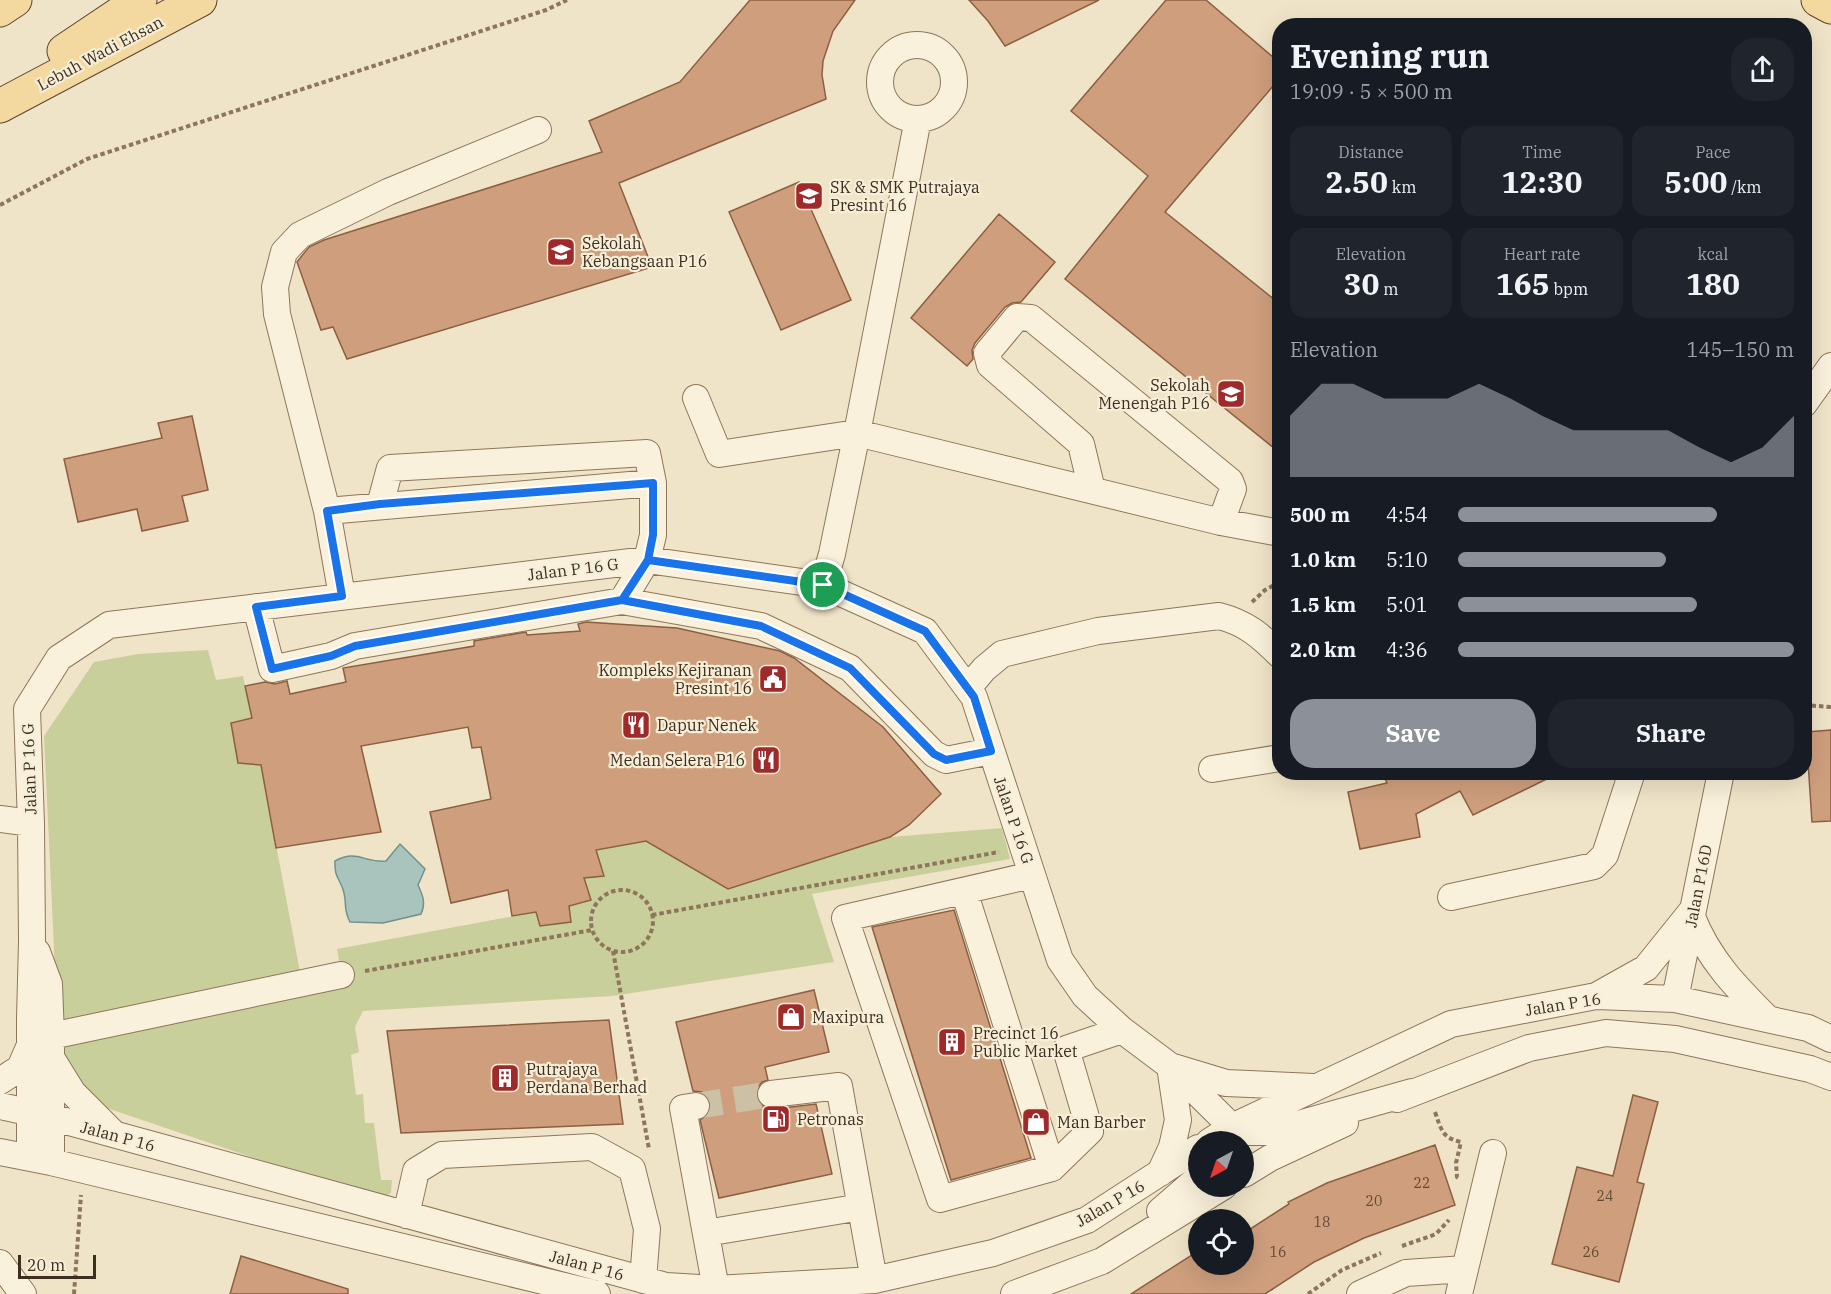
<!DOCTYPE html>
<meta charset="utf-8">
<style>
body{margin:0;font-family:"IBM Plex Serif",serif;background:#20242c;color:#f1f3f6;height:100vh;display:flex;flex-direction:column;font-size:22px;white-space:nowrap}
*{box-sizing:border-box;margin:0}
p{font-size:20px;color:#9ea1a6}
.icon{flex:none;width:33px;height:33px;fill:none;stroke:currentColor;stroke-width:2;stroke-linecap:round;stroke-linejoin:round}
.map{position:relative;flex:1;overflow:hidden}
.panel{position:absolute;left:1272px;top:18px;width:540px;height:762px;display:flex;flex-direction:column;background:#171b24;border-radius:24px;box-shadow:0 6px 24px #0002}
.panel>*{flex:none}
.needle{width:39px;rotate:220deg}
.tools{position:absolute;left:1188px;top:1131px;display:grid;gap:12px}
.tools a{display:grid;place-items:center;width:66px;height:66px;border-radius:50%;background:#171b24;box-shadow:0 6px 24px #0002;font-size:30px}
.scale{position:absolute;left:18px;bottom:15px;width:78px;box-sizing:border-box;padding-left:6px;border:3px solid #3d2e20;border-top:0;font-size:16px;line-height:21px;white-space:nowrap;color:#3d2e20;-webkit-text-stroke:4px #f7eed8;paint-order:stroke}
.pin{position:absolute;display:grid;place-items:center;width:51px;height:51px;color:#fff;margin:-26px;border:3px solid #fff;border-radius:50%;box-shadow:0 2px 6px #0007}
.round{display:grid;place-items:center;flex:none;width:63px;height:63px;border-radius:24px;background:#20242c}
.head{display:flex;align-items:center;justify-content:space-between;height:102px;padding:0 18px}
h1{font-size:33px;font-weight:700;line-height:45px}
.figures{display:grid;grid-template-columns:repeat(3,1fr);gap:9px;height:102px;padding:6px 18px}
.figures div{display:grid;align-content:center;border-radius:15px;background:#20242c;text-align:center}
.figures b{font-size:30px;font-weight:700}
.figures small{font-size:16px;font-weight:400}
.figures p{font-size:16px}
.chart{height:168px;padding:12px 18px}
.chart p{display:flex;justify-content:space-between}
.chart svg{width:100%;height:108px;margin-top:6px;fill:#8c9099;opacity:.7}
.primary-button{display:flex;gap:12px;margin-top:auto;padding:12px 18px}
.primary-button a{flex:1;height:69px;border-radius:24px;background:#8c9099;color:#fff;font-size:24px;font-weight:700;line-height:69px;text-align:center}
.primary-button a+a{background:#20242c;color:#f1f3f6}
ul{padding:0 18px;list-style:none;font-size:20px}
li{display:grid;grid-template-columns:96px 72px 1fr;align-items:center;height:45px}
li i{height:15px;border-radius:8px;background:#8c9099}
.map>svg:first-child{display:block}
.green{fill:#c9cf9b}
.water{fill:#a9c4bc;stroke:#6f938a;stroke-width:1.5}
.building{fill:#cf9f7d;stroke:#8d5f41;stroke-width:1.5}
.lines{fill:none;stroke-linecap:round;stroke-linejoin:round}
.minor-tunnel{stroke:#ccc0a6;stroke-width:26;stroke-dasharray:26 13;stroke-linecap:butt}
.minor-casing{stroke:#8d765c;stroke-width:28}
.major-casing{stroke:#5b4430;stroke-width:35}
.path{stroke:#8d765c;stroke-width:4;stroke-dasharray:4.5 3;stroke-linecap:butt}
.minor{stroke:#faf1dc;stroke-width:26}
.major{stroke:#f3d9a0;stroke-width:33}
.route-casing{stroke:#fff;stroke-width:12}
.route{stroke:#1a73e8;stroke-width:8}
.labels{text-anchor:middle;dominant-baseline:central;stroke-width:4.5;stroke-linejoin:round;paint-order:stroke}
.number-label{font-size:14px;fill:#624a37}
.street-label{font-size:16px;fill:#3d2e20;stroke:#f7eed8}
.poi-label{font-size:16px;fill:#3d2e20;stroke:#f7eed8;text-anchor:start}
</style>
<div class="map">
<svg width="1831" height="1294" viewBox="0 0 1831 1294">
<rect width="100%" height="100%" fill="#f0e4c8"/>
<!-- green -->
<path class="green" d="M208,650L216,680L243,676L252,718L231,723L238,763L246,764L260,760L301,977L58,1035L44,736L94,662L138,654Z
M1002,828L1010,859L812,894L834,962L612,996L363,1011L355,1027L359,1052L351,1055L356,1095L363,1094L365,1123H374L381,1180H392L391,1193L381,1198L348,1190L98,1105L65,1064L61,1048L149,1023L343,983L337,949L536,912L540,926L571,922L569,906L591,900L584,878L604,876L596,850L646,841L728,889L890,837Z"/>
<!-- water -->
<path class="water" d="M400,844L425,869L418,885C423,896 426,903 421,914L383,923L350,922C343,908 347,906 344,893C341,879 334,879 335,861C358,849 363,863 386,861Z"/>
<!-- building -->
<path class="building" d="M750,0H855L833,31L823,61L822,75L826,99L619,183L652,267L347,359L333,327L321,330L297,262L309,247L324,240L602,152L589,121L680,82Z
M969,0H1099L1005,46L988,21Z
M1166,0H1206L1280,63V78L1165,212L1280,304V453L1065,279L1148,176L1071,111Z
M799,182L851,300L781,330L729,212Z
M999,214L1055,262L1021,302L1012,303L1005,307L975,343L972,350L973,359L967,366L911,318Z
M192,416L208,490L182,496L188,521L142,531L137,509L78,522L64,459L162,438L158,423Z
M586,622L677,628L780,651L794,658L883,727L941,794L909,825L890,837L728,889L646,841L596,850L604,876L584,878L591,900L569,906L571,922L540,926L536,912L512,916L508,890L451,903L430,812L491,799L481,747L472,748L468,727L361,746L381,832L276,848L261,765L238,763L231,723L252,718L245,686L265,682L275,684L287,681L290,694L346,682L343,668L474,646V641L526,632L527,635L580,631L578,624Z
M1831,730V821L1812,822L1806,732Z
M1382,772H1561L1473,815L1460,791L1416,814L1420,837L1360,849L1348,792L1387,783Z
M954,910L1031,1158L951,1180L872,927Z
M814,990L829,1052L765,1067L768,1080L762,1082L758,1088L756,1095L759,1102L765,1107L774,1109L816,1104L832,1174L719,1198L700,1120L710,1112L711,1103L707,1096L702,1092L693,1091L676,1022Z
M609,1020L623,1124L401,1133L387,1031Z
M1633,1095L1658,1102L1637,1182L1644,1184L1619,1282L1552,1264L1577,1167L1613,1176Z
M1435,1145L1455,1205L1364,1238L1314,1262L1265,1294H1131L1198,1251V1264H1244V1233L1289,1204L1288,1202L1327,1183Z
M241,1256L348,1289V1294H230Z"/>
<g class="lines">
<!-- minor-tunnel -->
<path class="minor-tunnel" d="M696,1106L771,1094"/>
<!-- minor casing -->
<g class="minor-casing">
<path id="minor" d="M880 82a37 37 0 1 1 74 0a37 37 0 1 1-74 0Z
M696,398L719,454L857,433L1221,522L1280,533
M1804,404L1831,366
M1092,490L1081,444L990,365L987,353L1017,317L1031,318L1230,481L1233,489L1221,522
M380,505L390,468L647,453L653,483
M327,511L277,314L275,287L284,252L300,235L388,192L538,130
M823,585L832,554L857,433L918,119
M342,596L327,511L653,483V535L647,560L622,601
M256,607L272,669L331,656L355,646L622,601L761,626L850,668L934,754L946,760L991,751
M968,688L984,669L1002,654L1098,631L1219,616C1246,623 1260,635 1280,655
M1212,769L1280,758
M0,819L31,823
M1032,875L845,918L940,1199L1052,1168L1090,1131L1066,1049L1122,1030
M964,891L1052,1168
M1451,897L1594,866L1605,855L1632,772
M1692,917C1709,960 1736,987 1768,1019
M37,952L49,984L51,1036V1162
M1596,996L1646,968L1691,912
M1675,999L1721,772
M51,1036L341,975
M52,1059L73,1093L112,1132
M1173,1067L1226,1083L1314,1087
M0,1081L20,1068L30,1045
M771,1094L839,1086L874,1280
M1397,1099L1529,1048L1606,1033L1675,1039L1810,1069L1831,1077
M0,1106L51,1117L666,1286L716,1289L874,1280L993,1253L1087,1220L1198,1148
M696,1106L683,1108L716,1289
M1209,1142L1232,1127L1451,1024L1596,996L1675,999L1808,1028L1831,1039
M0,1152L51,1162L597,1294
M30,1157V1019L32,941L31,823L27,709L59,658L109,625L647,560L823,585L925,631L974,697L1060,960L1085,996L1122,1030L1170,1066L1232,1127L1248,1132H1270L1412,1092
M1160,1173L1172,1147L1178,1120L1170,1066
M1244,1174L1270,1158L1345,1123
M1160,1211L1198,1178
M406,1215L416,1171L442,1155L592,1147L632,1169L647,1229L643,1280
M706,1233L861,1207
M0,1263L23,1294
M1014,1294L1102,1261L1224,1186
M1360,1294L1406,1273L1465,1269
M1459,1294L1493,1153"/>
</g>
<!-- major casing -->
<g class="major-casing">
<path id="major" d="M1818,0L1831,7
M0,10L15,0
M64,51L140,0
M0,106L200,0"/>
</g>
<!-- path -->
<path class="path" d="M0,205L87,159L546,10L567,0
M1252,602L1265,590L1280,582
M1804,705L1831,707
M591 921a31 31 0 1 1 62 0a31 31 0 1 1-62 0Z
M652,915L999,852
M613,951L649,1149
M365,971L592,930
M1435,1112C1441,1129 1442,1138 1461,1142L1456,1163L1457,1177L1460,1179
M1402,1246L1436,1234L1449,1220
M74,1294L81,1195
M1308,1294L1342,1270L1381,1253"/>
<!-- minor -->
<use href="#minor" class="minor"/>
<!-- major -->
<use href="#major" class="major"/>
</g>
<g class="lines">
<!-- route casing -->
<g class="route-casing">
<path id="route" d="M823,585L648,560L622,600L355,646L331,656L272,669L256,607L342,596L327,511L380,504L653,483V535L648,560L622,600L761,626L850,668L934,754L946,760L991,751L974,697L925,631L823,585"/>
</g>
<!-- route -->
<use href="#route" class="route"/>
</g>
<!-- icons -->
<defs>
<g id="school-square" transform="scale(1.5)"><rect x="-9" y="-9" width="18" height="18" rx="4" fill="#9e2a2b" stroke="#f7eed8"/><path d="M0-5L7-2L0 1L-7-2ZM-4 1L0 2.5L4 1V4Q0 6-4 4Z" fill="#fff"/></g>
<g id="civic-square" transform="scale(1.5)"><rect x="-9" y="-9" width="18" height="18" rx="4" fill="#9e2a2b" stroke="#f7eed8"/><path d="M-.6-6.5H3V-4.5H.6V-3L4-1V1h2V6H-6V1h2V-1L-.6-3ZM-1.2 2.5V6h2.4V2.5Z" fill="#fff"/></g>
<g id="restaurant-square" transform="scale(1.5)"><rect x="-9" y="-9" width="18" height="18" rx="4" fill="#9e2a2b" stroke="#f7eed8"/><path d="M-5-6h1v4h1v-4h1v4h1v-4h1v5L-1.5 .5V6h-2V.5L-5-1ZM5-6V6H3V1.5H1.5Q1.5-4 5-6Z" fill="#fff"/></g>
<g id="shop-square" transform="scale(1.5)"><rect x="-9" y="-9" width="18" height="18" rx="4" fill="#9e2a2b" stroke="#f7eed8"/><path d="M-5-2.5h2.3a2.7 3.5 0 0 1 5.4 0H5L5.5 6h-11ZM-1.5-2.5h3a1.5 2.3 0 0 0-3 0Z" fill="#fff"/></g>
<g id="building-square" transform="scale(1.5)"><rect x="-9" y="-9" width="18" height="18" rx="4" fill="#9e2a2b" stroke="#f7eed8"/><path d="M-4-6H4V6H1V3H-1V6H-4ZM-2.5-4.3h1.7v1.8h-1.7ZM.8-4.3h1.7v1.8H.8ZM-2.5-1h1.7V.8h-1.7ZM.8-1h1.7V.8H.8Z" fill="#fff"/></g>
<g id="fuel-square" transform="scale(1.5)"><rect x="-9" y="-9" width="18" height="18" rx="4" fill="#9e2a2b" stroke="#f7eed8"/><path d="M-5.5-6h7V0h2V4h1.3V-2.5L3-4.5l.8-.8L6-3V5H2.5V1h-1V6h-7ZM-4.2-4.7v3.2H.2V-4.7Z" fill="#fff"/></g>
</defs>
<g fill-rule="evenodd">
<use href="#school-square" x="809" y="196"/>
<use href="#school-square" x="561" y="252"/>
<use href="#school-square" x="1231" y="394"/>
<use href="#civic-square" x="773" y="679"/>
<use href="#restaurant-square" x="636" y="725"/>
<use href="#restaurant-square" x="766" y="760"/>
<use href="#shop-square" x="791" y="1017"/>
<use href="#building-square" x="952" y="1042"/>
<use href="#building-square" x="505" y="1078"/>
<use href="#fuel-square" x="776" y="1119"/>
<use href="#shop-square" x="1036" y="1122"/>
</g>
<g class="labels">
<!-- number labels -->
<g class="number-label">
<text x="1422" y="1183">22</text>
<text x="1605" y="1196">24</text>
<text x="1374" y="1201">20</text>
<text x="1322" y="1222">18</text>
<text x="1278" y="1252">16</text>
<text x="1591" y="1252">26</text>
</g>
<!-- street labels -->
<g class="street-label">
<text transform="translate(100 53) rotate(-28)">Lebuh Wadi Ehsan</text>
<text transform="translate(573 569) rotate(-7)">Jalan P 16 G</text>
<text transform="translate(29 769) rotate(-92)">Jalan P 16 G</text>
<text transform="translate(1014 820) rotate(71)">Jalan P 16 G</text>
<text transform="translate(1698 886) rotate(-79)">Jalan P16D</text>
<text transform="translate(1563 1004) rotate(-9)">Jalan P 16</text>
<text transform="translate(118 1136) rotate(15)">Jalan P 16</text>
<text transform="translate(1110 1203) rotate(-30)">Jalan P 16</text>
<text transform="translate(587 1265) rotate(15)">Jalan P 16</text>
</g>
<!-- poi labels -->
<g class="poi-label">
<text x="830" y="187">SK &amp; SMK Putrajaya<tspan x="830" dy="18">Presint 16</tspan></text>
<text x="582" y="243">Sekolah<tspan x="582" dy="18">Kebangsaan P16</tspan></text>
<text x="1210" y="385" text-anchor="end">Sekolah<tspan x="1210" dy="18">Menengah P16</tspan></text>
<text x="752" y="670" text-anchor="end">Kompleks Kejiranan<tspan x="752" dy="18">Presint 16</tspan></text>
<text x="657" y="725">Dapur Nenek</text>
<text x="745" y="760" text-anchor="end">Medan Selera P16</text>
<text x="812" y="1017">Maxipura</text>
<text x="973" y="1033">Precinct 16<tspan x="973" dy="18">Public Market</tspan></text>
<text x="526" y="1069">Putrajaya<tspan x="526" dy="18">Perdana Berhad</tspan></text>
<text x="797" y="1119">Petronas</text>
<text x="1057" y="1122">Man Barber</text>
</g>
</g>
</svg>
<div class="tools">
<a><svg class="needle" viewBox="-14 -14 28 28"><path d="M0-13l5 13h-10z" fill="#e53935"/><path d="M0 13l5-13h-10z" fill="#9ea1a6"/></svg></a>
<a><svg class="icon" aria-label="locate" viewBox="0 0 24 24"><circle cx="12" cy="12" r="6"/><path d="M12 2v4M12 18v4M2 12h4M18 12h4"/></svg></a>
</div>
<div class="scale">20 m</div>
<div class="pin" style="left:823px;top:585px;background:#1e9e55"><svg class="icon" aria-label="arrive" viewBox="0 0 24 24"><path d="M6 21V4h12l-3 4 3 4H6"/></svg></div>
<section class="panel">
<div class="head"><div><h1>Evening run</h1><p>19:09 · 5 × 500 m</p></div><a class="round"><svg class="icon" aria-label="share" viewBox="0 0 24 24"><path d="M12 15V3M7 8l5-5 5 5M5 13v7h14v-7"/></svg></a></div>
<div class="figures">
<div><p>Distance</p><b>2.50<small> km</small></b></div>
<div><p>Time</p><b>12:30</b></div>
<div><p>Pace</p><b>5:00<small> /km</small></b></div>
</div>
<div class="figures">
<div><p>Elevation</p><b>30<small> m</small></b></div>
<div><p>Heart rate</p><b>165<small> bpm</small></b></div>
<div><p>kcal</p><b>180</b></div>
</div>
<div class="chart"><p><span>Elevation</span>145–150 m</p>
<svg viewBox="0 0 160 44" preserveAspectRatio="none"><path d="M0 44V19L10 6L20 6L30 12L40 12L50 12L60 6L70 12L80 19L90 25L100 25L110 25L120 25L130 32L140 38L150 32L160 19V44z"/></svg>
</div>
<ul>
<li><b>500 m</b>4:54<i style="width:77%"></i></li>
<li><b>1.0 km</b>5:10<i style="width:62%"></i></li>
<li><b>1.5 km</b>5:01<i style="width:71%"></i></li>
<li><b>2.0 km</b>4:36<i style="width:100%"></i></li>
</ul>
<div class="primary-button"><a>Save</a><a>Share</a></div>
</section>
</div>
